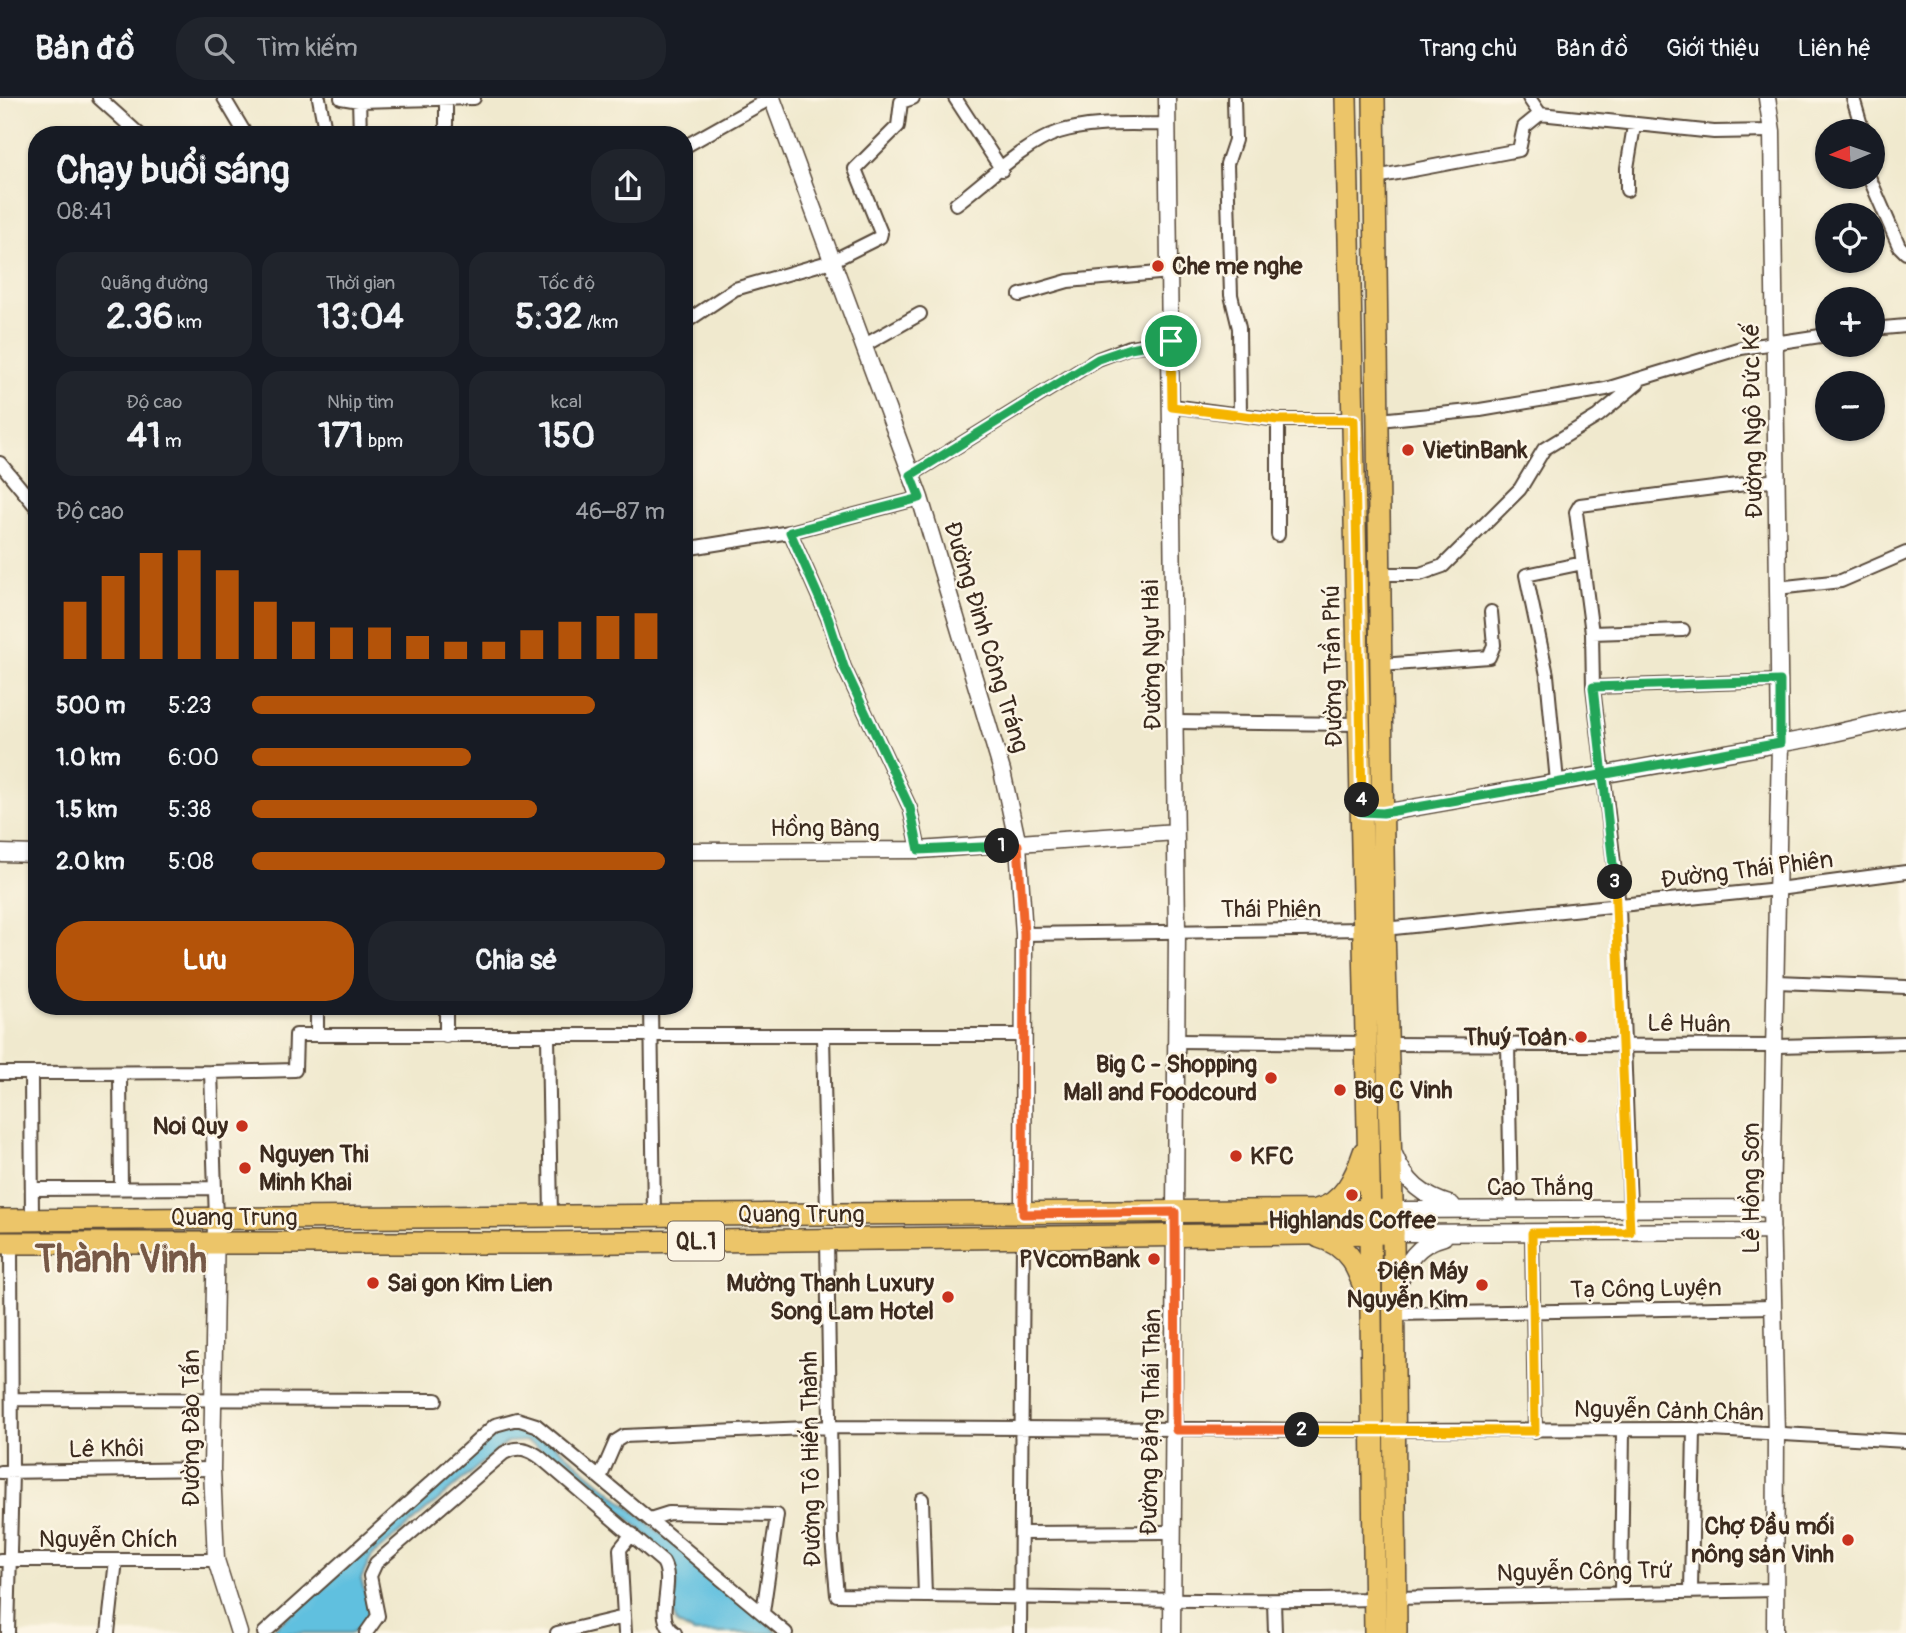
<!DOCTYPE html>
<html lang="vi">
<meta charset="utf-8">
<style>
body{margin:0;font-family:Pangolin,sans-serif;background:#20242c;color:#f1f3f6;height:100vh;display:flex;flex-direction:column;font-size:26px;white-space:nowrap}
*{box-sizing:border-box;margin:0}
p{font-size:23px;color:#9ea1a6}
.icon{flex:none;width:38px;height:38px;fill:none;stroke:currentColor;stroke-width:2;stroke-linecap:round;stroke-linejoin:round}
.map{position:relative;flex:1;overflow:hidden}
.drawer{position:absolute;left:28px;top:28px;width:665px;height:889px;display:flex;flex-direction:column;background:#171b24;border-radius:28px;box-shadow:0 2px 5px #0004}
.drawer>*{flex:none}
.needle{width:46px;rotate:268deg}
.controls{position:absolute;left:1815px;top:21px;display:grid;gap:14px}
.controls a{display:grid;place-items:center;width:70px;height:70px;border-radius:50%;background:#171b24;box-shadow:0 2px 5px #0004;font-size:35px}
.pin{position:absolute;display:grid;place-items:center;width:60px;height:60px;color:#fff;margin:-30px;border:4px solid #fff;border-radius:50%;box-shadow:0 2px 7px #0007}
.km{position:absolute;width:35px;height:35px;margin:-18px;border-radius:50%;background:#222;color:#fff;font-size:19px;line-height:35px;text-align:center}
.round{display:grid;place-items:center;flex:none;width:74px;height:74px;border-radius:28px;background:#20242c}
.overview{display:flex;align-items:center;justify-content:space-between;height:119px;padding:0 28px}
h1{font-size:38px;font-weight:800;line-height:52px}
.metrics{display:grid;grid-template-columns:repeat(3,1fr);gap:10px;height:119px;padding:7px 28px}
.metrics div{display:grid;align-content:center;border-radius:18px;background:#20242c;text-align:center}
.metrics b{font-size:35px;font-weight:800}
.metrics small{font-size:19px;font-weight:400}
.metrics p{font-size:19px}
.chart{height:196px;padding:14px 28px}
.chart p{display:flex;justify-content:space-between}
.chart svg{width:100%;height:126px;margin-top:7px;stroke:#b45309;stroke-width:6}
.cta{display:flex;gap:14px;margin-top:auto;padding:14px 28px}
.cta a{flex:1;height:80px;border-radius:28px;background:#b45309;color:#fff;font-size:28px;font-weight:800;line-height:80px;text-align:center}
.cta a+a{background:#20242c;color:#f1f3f6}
ul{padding:0 28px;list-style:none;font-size:23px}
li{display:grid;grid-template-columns:112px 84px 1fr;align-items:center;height:52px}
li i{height:18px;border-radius:9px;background:#b45309}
header{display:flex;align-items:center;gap:42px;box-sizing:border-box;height:98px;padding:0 35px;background:#171b24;border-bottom:2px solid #363941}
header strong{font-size:33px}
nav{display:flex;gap:38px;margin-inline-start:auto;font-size:24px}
.search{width:490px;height:63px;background:#20242c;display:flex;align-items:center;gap:18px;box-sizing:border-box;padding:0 24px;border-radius:28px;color:#9ea1a6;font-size:26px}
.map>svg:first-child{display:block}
.water{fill:#61c0df;stroke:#4e757e;stroke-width:2}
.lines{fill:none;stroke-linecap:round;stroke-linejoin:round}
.minor-casing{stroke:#564738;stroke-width:16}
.tertiary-casing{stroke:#564738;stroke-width:19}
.primary-casing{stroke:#564738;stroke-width:24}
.trunk-casing{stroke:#564738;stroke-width:24}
.minor{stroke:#fff;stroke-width:12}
.tertiary{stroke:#fff;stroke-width:16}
.primary{stroke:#ecc569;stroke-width:21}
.trunk{stroke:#ecc569;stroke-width:21}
.split-1-casing{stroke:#fff;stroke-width:14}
.split-2-casing{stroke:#fff;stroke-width:14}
.split-3-casing{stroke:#fff;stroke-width:14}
.split-4-casing{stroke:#fff;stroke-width:14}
.split-5-casing{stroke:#fff;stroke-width:14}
.split-1{stroke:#22a559;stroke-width:9}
.split-2{stroke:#f0652b;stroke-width:9}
.split-3{stroke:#f5b400;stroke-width:9}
.split-4{stroke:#22a559;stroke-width:9}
.split-5{stroke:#f5b400;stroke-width:9}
.poi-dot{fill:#c8321e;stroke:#fcf5e5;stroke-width:2.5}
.labels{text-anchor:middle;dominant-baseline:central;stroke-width:5;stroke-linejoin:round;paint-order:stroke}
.shield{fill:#fcf5e5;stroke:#75675a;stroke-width:2}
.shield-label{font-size:23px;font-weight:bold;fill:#3b2a1e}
.poi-label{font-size:24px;font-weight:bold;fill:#3b2a1e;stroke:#fcf5e5;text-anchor:end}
.street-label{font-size:24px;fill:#3b2a1e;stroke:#fcf5e5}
.town-label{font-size:38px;font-weight:bold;fill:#765846;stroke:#fcf5e5}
</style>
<header>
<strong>Bản đồ</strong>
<div class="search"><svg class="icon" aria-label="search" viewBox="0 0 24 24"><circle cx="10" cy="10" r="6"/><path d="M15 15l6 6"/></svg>Tìm kiếm</div>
<nav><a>Trang chủ</a><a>Bản đồ</a><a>Giới thiệu</a><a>Liên hệ</a></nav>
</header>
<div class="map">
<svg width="1906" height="1535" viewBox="0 0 1906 1535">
<rect width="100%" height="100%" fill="#fcf5e5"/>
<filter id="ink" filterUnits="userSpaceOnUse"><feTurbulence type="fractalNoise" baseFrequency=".0143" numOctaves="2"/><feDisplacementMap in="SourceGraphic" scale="14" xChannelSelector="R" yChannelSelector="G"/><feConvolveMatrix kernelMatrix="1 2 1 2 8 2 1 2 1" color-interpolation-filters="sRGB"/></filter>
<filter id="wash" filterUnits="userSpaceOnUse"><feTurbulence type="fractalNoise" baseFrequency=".00686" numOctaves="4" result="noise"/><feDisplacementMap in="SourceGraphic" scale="28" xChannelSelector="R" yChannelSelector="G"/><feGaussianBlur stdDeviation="1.57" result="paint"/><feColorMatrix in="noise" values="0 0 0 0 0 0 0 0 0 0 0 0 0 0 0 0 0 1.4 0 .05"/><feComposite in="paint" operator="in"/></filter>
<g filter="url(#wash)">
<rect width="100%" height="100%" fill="#f0e9ce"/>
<!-- water -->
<path class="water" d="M522,1326L535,1330L779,1535H694L677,1526C667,1506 682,1489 673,1469C661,1440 564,1370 535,1347L526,1343L507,1344L372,1458L361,1481L370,1513L362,1529L351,1535H269L502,1331Z"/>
</g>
<g filter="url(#ink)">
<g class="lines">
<!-- minor casing -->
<g class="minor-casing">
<path id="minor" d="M99,0L140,37
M224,0L246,37
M319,0L326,37
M341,0L359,3L474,0
M359,0L360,37
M446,0V37
M955,0L1002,72
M1234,0L1235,42L1227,66L1231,197L1239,230L1240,317
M1529,0L1540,16
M1853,0L1861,27L1852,29L1854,33
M684,49L771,0
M1376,79L1519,52L1524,29L1540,16L1714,34L1772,33
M1869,79L1899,148L1906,155
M1627,92V70L1634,28
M956,106C985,84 1025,45 1059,34C1093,23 1133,27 1168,26
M1020,197L1068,183L1170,174
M684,225L735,191L832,163L880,139L881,135L855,71L898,28L901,4L913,0
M1872,231L1906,228
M863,248L920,216
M1172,308L1278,322H1354
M1278,322V437
M1379,322L1480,312L1606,291L1741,250L1827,237
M0,365L37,410
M911,377L1098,261L1130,249L1171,243
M1777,382L1580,407L1576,414L1592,535L1593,589L1779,583
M790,434L828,520L844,569L910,710L919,752
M684,451L790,434L920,400
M1380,476H1420L1443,468L1520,391L1544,351L1598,318L1638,285
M1777,490L1841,483L1906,455
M1592,535L1683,532
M1381,567L1489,559L1494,547L1491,514
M1593,589L1619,808L1630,1111
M1175,624L1361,626
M1557,684L1547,577L1526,477L1583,465
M1384,831L1778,791L1906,774
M1024,836L1365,831
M1777,884L1906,889
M317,908V937
M446,908V938
M651,908L654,1117
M548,938L551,1118
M823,938L827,1115
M1176,943L1367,945
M1508,945L1511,1111
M1387,946L1776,948L1906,945
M211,974L295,972L296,937H1023
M0,975H31L32,1122
M31,975L211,974L216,1122
M120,975L121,1091
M33,1091L214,1090
M1532,1135L1535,1333
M827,1142L832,1441L837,1497C1016,1498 1195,1505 1375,1501
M1393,1216L1773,1209
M12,1301L436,1302
M1393,1332L1694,1331L1906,1343
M0,1374L212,1371
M600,1380L616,1343L624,1338L831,1329L1373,1332
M922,1401L925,1498
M650,1421L669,1415L777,1417L763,1514
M1022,1435L1172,1434
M0,1462H216
M1691,1492L1694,1331
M1621,1493L1623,1332
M1396,1500L1775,1492
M1274,1503L1275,1535
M8,1535L12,1374L11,1145
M108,1535L116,1462
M264,1535L495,1327L517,1321L536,1327L786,1535
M366,1535L378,1518L370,1478L376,1465L504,1355C518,1347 529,1351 541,1360L663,1464C676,1486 652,1521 675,1535
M557,1535L624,1519
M625,1535L620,1451L632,1436
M1020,1535L1023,1141"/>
</g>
<!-- tertiary casing -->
<g class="tertiary-casing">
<path id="tertiary" d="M772,0L920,400L1002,673L1018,747L1024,836L1023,1116
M1167,0L1177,833L1172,1535
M1767,0L1772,33L1780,645L1771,1110L1776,1336L1775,1535
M1383,715L1812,640L1906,619
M684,753L919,752L1176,734
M0,755L37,756
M1394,1056C1406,1085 1422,1098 1452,1107
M1392,1112L1771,1110
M216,1122L212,1371L216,1462L239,1535
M1393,1135L1772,1133
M1398,1189C1406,1163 1417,1146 1444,1139"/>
</g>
<!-- primary casing -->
<g class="primary-casing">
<path id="primary" d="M1346,0L1370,1125
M1316,1112C1344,1106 1356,1078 1364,1054
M0,1122L1392,1112
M1319,1139C1352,1148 1359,1174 1369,1203
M0,1145H539L1393,1135L1384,831L1374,0"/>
</g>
<!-- trunk casing -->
<g class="trunk-casing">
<path id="trunk" d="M1370,1135L1375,1535
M1393,1135L1396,1535"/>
</g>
<!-- minor -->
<use href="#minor" class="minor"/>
<!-- tertiary -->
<use href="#tertiary" class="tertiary"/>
<!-- primary -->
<use href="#primary" class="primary"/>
<!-- trunk -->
<use href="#trunk" class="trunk"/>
</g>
</g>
<g class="lines" filter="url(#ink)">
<!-- split-1 casing -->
<g class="split-1-casing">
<path id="split-1" d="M1002,748L919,752L910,710L844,569L828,520L790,434L920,400L911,377L1098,261L1130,250L1171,243"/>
</g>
<!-- split-2 casing -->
<g class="split-2-casing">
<path id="split-2" d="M1002,748L1018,747L1024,836L1023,1116L1175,1114L1176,1332H1302"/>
</g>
<!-- split-3 casing -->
<g class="split-3-casing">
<path id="split-3" d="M1302,1332L1535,1333L1532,1135L1630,1134L1615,784"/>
</g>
<!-- split-4 casing -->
<g class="split-4-casing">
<path id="split-4" d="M1362,702V714L1383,715C1515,692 1648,669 1780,645V583L1593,589L1615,784"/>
</g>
<!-- split-5 casing -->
<g class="split-5-casing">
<path id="split-5" d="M1171,243L1172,309L1278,322H1354L1362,702"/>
</g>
<!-- split-1 -->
<use href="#split-1" class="split-1"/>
<!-- split-2 -->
<use href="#split-2" class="split-2"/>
<!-- split-3 -->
<use href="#split-3" class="split-3"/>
<!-- split-4 -->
<use href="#split-4" class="split-4"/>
<!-- split-5 -->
<use href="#split-5" class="split-5"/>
</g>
<!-- markers -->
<g class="poi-dot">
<circle cx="1158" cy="168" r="7"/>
<circle cx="1408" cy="352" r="7"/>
<circle cx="1581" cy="939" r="7"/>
<circle cx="1271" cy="980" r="7"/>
<circle cx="1340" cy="992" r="7"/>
<circle cx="242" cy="1028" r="7"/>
<circle cx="1236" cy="1058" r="7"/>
<circle cx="245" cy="1070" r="7"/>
<circle cx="1352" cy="1097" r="7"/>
<circle cx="1154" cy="1161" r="7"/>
<circle cx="373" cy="1185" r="7"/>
<circle cx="1482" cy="1187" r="7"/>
<circle cx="948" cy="1199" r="7"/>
<circle cx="1848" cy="1442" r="7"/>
</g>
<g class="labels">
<!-- shield labels -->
<rect class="shield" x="668" y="1123.5" width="56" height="39" rx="5"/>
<g class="shield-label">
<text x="696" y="1143">QL.1</text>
</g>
<!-- poi labels -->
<g class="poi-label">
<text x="1172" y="168" text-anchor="start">Che me nghe</text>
<text x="1422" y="352" text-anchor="start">VietinBank</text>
<text x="1567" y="939">Thuý Toản</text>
<text x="1257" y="966">Big C - Shopping<tspan x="1257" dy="28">Mall and Foodcourd</tspan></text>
<text x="1354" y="992" text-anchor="start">Big C Vinh</text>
<text x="228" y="1028">Noi Quy</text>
<text x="259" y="1056" text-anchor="start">Nguyen Thi<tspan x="259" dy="28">Minh Khai</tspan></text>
<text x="1250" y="1058" text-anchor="start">KFC</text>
<text x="1352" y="1122" text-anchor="middle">Highlands Coffee</text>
<text x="1140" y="1161">PVcomBank</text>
<text x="1468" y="1173">Điện Máy<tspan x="1468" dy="28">Nguyễn Kim</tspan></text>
<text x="387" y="1185" text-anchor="start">Sai gon Kim Lien</text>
<text x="934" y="1185">Mường Thanh Luxury<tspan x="934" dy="28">Song Lam Hotel</tspan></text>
<text x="1834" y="1428">Chợ Đầu mối<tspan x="1834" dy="28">nông sản Vinh</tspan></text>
</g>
<!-- street labels -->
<g class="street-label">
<text transform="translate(1753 323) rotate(-91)">Đường Ngô Đức Kế</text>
<text transform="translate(986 539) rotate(73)">Đường Đinh Công Tráng</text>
<text transform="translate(1152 557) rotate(-91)">Đường Ngư Hải</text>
<text transform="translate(1333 568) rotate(-91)">Đường Trần Phú</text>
<text x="825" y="730">Hồng Bàng</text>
<text transform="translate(1747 772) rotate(-7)">Đường Thái Phiên</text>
<text x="1271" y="811">Thái Phiên</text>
<text transform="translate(1689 926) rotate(1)">Lê Huân</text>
<text x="1540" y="1089">Cao Thắng</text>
<text transform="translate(1751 1090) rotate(-90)">Lê Hồng Sơn</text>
<text x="801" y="1116">Quang Trung</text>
<text x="234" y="1119">Quang Trung</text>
<text transform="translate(1646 1191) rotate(-1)">Tạ Công Luyện</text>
<text transform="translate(1669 1313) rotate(1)">Nguyễn Cảnh Chân</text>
<text transform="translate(1151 1324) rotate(-89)">Đường Đặng Thái Thân</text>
<text transform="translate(191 1330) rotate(-90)">Đường Đào Tấn</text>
<text transform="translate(106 1351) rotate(-1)">Lê Khôi</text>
<text transform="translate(811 1361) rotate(-91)">Đường Tô Hiến Thành</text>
<text x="108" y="1441">Nguyễn Chích</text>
<text transform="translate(1585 1474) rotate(-1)">Nguyễn Công Trứ</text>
</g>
<!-- town labels -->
<g class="town-label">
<text x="121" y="1162">Thành Vinh</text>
</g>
</g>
</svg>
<div class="controls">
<a><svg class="needle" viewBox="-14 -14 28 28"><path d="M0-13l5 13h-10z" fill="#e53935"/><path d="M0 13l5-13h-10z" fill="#9ea1a6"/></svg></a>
<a><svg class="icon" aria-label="locate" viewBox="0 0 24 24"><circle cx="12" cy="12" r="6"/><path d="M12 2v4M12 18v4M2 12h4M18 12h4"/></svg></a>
<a>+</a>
<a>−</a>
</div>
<div class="pin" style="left:1171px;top:243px;background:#1e9e55"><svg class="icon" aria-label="arrive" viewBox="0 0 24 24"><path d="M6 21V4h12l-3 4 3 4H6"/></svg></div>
<b class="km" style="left:1002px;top:748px">1</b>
<b class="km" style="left:1302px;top:1332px">2</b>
<b class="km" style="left:1615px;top:784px">3</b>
<b class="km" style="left:1362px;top:702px">4</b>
<section class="drawer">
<div class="overview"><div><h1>Chạy buổi sáng</h1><p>08:41</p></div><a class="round"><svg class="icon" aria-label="share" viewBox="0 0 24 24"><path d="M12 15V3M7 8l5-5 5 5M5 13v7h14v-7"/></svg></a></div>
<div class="metrics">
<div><p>Quãng đường</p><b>2.36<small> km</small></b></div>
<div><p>Thời gian</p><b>13:04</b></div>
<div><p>Tốc độ</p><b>5:32<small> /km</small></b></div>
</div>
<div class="metrics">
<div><p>Độ cao</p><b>41<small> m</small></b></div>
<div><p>Nhịp tim</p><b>171<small> bpm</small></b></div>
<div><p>kcal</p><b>150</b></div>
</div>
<div class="chart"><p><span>Độ cao</span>46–87 m</p>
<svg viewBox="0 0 160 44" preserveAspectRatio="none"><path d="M5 44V24M15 44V15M25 44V7M35 44V6M45 44V13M55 44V24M65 44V31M75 44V33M85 44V33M95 44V36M105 44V38M115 44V38M125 44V34M135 44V31M145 44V29M155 44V28"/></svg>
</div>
<ul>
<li><b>500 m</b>5:23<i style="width:83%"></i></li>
<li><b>1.0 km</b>6:00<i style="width:53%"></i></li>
<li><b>1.5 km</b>5:38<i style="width:69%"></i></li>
<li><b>2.0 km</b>5:08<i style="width:100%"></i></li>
</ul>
<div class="cta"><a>Lưu</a><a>Chia sẻ</a></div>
</section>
</div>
